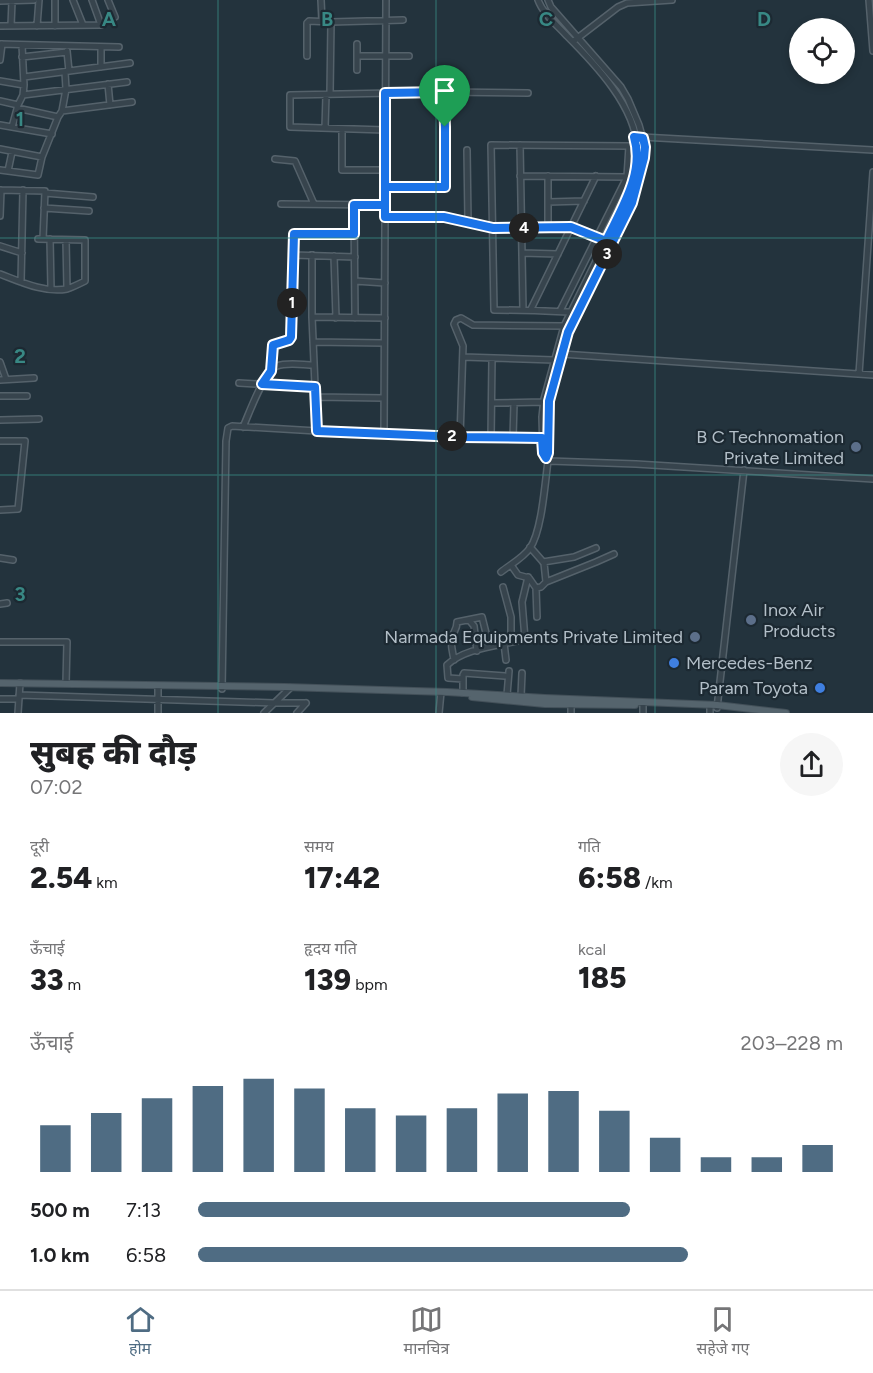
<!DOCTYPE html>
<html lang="hi">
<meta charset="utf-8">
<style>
body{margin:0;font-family:Figtree,"Noto Sans Devanagari",sans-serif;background:#f6f6f6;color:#202124;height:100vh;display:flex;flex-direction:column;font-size:22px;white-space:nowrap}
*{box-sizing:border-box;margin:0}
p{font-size:20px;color:#757577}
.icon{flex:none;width:33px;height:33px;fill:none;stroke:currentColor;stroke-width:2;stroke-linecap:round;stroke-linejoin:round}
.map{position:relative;height:713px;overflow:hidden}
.side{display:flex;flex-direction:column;background:#fff;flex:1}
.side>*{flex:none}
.buttons{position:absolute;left:789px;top:18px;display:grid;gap:12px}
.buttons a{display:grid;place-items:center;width:66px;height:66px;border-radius:50%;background:#fff;box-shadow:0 3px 9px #0003;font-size:30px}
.pin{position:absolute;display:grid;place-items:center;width:51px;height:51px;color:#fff;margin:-62px -26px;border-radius:50% 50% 50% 0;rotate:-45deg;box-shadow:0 0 6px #0007}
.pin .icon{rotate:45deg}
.km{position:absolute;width:30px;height:30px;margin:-15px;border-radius:50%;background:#222;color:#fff;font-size:16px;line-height:30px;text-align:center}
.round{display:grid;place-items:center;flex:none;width:63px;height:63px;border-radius:32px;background:#f6f6f6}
.headline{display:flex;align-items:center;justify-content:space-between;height:102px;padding:0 30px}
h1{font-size:33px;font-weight:800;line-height:45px}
.stats{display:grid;grid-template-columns:repeat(3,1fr);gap:9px;height:102px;padding:6px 30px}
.stats div{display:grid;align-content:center}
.stats b{font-size:30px;font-weight:800}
.stats small{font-size:16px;font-weight:400}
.stats p{font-size:16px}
.chart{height:168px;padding:12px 30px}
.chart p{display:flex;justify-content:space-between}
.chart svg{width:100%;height:108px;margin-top:6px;stroke:#4f6c83;stroke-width:6}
ul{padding:0 30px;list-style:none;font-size:20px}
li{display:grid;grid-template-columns:96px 72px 1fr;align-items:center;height:45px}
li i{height:15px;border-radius:8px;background:#4f6c83}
.menu{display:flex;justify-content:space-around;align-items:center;height:84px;border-top:2px solid #e0e0e0;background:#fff;font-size:16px;color:#757577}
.menu a{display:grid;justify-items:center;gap:3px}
.menu .selected{color:#4f6c83}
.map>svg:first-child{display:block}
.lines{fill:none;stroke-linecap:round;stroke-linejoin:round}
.minor-casing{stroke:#55626b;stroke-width:8}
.major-casing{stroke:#435059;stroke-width:8}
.minor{stroke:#37444d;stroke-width:5}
.major{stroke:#55646d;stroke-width:6}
.route-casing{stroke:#fff;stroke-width:12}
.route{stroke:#1a73e8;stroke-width:8}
.grid{fill:none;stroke:#388884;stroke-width:1.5;stroke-opacity:0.55}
.service-dot{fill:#5c6f8a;stroke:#1c2932;stroke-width:2}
.shop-dot{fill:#3f7fe0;stroke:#1c2932;stroke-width:2}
.labels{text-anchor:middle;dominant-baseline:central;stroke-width:4.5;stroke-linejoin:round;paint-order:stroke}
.poi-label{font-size:18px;fill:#b3bfc8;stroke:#1c2932;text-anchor:end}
.grid-label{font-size:20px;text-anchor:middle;font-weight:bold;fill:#388884;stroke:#1c2932;stroke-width:4.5;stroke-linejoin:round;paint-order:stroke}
</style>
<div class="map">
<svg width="873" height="713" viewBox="0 0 873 713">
<rect width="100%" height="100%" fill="#23333d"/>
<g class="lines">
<!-- minor casing -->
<g class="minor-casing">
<path id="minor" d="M73,0L83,25
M108,0L115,17
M321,0L322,21
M538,0C543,14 557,25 567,36C595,64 636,107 637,148C637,163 635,176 631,190L564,326L544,399L542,417L543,453L547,460L549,461L636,464L873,479
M869,0L873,51
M0,1L34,0
M0,26L101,25L92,0
M11,26L12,1
M37,26L39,0
M55,26V0
M575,40L618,7L627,3L672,0
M0,44L119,47
M357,44V70
M101,47V67
M67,51L69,71
M307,56V23L309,21L331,22L403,20
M357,56H409
M22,57L67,52
M0,60L2,44
M24,77L130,63
M0,81L24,85
M108,84L110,105
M330,94L331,22
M23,95L127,82
M0,101L18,105
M17,108L58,117
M62,111L132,102
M0,125L52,134
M12,127L18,105L23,95L24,85L22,45
M325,128L326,95
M342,129V170H385
M385,130L290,127V95L444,92L528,93
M642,137L873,150
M520,145L523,310
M0,149L42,157
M467,150L468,221
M275,159L295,161L314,204
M0,170L38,175L42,157L58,117L62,111L66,89L65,72
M8,171L12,152
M520,176L627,177
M385,187H445L444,92
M0,190L45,191L43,239
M45,193L93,197
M548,202L584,201
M281,204L385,205
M354,205L355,318
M44,208L89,211
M0,216L1,190
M385,217H444L493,228L571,227L606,241
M548,228V176
M50,239L51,289
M66,240L67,289
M0,246L22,253
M522,253L558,254
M294,255L355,257
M312,255V317L317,431
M334,256L336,318
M0,274C21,282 44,293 67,289C73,287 79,284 85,281V240L38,239
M355,281L385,283
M21,282L23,190
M531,309L596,176
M560,311L627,177L629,146L491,145L494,310C520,310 545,311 571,312
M312,317L385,318
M313,342L384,343
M562,354L873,375
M463,357L554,360
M0,362L6,379
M271,371L273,345L289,340L291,337L294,234H354
M859,374L873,172
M0,380L34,378
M239,383L315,387
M0,396H27
M316,397L384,398
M492,403L544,402
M0,420L39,419
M243,427C249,414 264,371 277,366C287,362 303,365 314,365
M384,433L386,0
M460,437L463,346L454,324L456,320L461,318L473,325L564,326
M491,438L492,358
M513,438L514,403
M0,441H25L18,509L0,510
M546,458L548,453L549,401L568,331L632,203L644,158L645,147L639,125L628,99L621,87L551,7L548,0
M530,547L544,563L546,582
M0,558L13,560
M543,562L574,557L596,548
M511,565L518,575L529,578L536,588
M501,572C511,564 523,558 530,548C542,531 545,482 548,461
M503,587L511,617V642
M0,604L7,603
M537,617L536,588L541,587L546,582L596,562L614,554
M469,620L474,626L477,651
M0,642H67L66,683
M504,643L506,660
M454,660C453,653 450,645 452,637C454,631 457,629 457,622L482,617L487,637
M463,679L448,678L447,665C466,647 501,646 525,639L522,602L528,577
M158,688V713
M222,689C224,607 224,524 226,441L228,428L232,426L317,431L460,437L542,438
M463,693V675L464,673L505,676
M19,695L274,703H306
M507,695L509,671
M521,696L522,673
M0,699H19
M710,708V713
M717,708L744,470
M18,713L20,683
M264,713L290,688
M297,713L306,703
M439,713L441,692
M571,713V705
M643,713V705"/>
</g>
<!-- major casing -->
<g class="major-casing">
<path id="major" d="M0,683L285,687L447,692L545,698L717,705L786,713
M472,697L545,704L635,705"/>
</g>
<!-- minor -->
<use href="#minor" class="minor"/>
<!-- major -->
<use href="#major" class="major"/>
</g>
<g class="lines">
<!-- route casing -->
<g class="route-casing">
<path id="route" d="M445,127V187H385V205H354V234H294L291,337L289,340L273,345L271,371L262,384L315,387L317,431L460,437L542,438L543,453L546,458L548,453L549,401L568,332L632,203L644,158L645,147L643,138L634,137C645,173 621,209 606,241L571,227L493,228L444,217H385V93L444,92L445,127"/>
</g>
<!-- route -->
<use href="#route" class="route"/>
</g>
<!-- grid -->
<path class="grid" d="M218,0V713M436,0V713M655,0V713M0,238H873M0,475H873"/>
<!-- markers -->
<g class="service-dot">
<circle cx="856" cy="447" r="6"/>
<circle cx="751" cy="620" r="6"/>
<circle cx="695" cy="637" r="6"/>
</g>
<g class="shop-dot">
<circle cx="674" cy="663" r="6"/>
<circle cx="820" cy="688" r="6"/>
</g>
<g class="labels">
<!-- poi labels -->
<g class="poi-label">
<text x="844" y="437">B C Technomation<tspan x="844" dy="21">Private Limited</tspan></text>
<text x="763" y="610" text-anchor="start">Inox Air<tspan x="763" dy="21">Products</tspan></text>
<text x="683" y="637">Narmada Equipments Private Limited</text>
<text x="686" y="663" text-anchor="start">Mercedes-Benz</text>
<text x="808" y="688">Param Toyota</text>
</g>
</g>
<g class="grid-label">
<text x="109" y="26">A</text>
<text x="327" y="26">B</text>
<text x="546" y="26">C</text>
<text x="764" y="26">D</text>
<text x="20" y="126">1</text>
<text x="20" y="363">2</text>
<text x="20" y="601">3</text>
</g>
</svg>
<div class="buttons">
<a><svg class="icon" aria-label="locate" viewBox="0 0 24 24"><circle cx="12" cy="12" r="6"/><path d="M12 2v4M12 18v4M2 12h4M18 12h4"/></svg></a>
</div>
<div class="pin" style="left:445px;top:127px;background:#1e9e55"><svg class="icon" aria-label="arrive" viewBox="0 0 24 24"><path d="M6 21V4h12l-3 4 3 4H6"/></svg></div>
<b class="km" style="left:292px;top:303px">1</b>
<b class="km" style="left:452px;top:436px">2</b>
<b class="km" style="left:607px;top:254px">3</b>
<b class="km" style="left:524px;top:228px">4</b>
</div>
<section class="side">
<div class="headline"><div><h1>सुबह की दौड़</h1><p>07:02</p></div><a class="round"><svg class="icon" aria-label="share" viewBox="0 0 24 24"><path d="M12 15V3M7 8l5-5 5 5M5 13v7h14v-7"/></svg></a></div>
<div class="stats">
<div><p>दूरी</p><b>2.54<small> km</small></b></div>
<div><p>समय</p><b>17:42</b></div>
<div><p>गति</p><b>6:58<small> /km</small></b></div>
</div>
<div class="stats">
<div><p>ऊँचाई</p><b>33<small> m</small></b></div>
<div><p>हृदय गति</p><b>139<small> bpm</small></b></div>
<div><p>kcal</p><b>185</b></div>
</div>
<div class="chart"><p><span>ऊँचाई</span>203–228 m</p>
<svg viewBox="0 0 160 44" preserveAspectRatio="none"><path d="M5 44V25M15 44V20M25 44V14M35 44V9M45 44V6M55 44V10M65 44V18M75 44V21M85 44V18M95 44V12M105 44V11M115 44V19M125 44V30M135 44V38M145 44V38M155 44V33"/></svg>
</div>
<ul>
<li><b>500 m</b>7:13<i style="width:67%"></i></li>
<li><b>1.0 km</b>6:58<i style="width:76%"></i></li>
</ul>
</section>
<nav class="menu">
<a class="selected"><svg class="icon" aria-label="home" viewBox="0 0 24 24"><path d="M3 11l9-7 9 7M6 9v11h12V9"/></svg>होम</a>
<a><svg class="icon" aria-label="map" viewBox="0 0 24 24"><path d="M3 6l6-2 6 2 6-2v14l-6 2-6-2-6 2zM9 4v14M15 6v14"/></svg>मानचित्र</a>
<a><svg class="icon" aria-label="saved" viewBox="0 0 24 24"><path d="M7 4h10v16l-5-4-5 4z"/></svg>सहेजे गए</a>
</nav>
